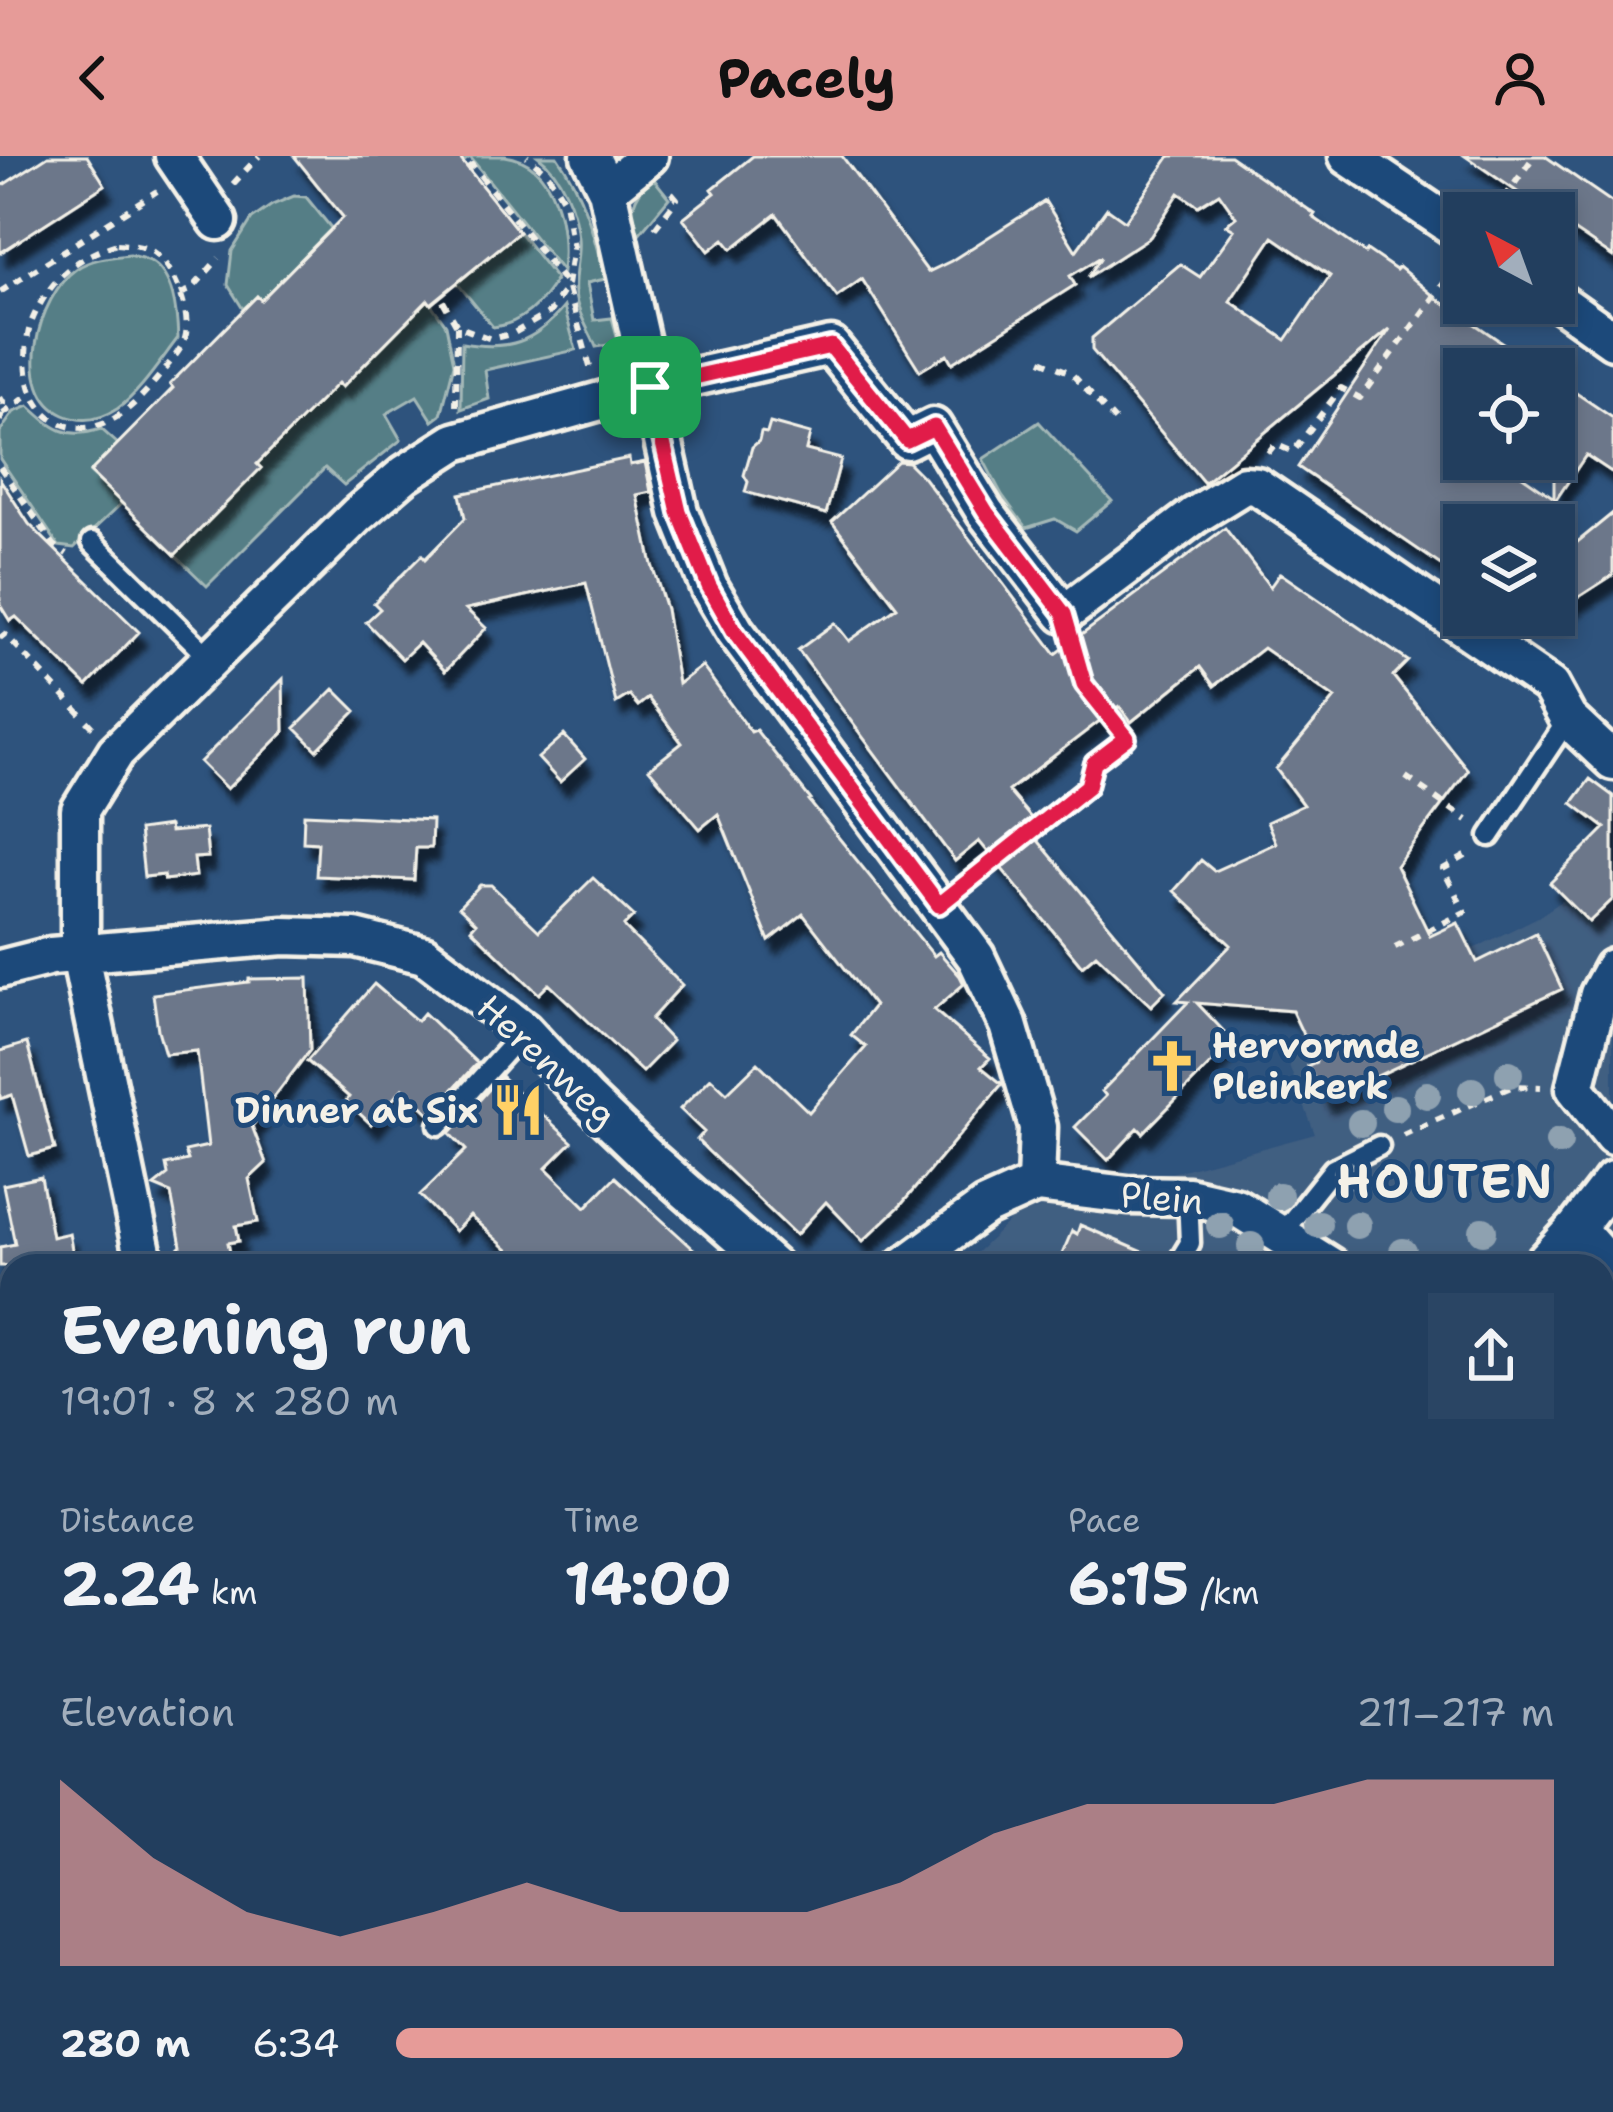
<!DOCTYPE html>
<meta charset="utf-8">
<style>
body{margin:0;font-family:"Shantell Sans",sans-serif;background:#2a4564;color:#f1f3f6;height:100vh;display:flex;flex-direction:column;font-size:45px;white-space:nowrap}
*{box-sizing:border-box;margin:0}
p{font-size:39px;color:#a2aebc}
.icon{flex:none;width:66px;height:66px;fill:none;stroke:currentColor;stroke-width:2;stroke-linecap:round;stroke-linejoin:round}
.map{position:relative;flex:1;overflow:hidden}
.panel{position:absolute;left:0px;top:1098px;width:1614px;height:858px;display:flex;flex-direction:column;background:#223e5e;border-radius:36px 36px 0 0;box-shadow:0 6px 18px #0003,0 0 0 3px #3f5773}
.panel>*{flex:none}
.needle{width:78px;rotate:319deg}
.controls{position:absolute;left:1443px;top:36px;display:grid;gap:24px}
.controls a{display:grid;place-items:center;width:132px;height:132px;border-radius:0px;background:#223e5e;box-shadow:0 6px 18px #0003,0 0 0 3px #3f5773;font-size:60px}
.pin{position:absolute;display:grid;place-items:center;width:102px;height:102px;color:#fff;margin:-51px;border-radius:24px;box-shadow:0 6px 18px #0006}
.round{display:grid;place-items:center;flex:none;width:126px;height:126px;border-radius:0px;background:#2a4564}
.head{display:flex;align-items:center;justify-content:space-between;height:204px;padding:0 60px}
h1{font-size:66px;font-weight:700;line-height:90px}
.figures{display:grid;grid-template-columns:repeat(3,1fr);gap:18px;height:204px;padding:12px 60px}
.figures div{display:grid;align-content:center}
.figures b{font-size:60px;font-weight:700}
.figures small{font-size:33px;font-weight:400}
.figures p{font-size:33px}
.chart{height:336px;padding:24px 60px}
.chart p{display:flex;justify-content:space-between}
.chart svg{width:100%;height:216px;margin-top:12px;fill:#e69b98;opacity:.7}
ul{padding:0 60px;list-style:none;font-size:39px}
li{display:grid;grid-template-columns:192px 144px 1fr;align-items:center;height:90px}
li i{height:30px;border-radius:15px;background:#e69b98}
header{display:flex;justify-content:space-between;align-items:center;height:156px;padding:0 60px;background:#e69b98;color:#111;font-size:54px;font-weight:700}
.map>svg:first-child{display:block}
.built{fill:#415e81}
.green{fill:#547e86;stroke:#a4b8b7;stroke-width:3}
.building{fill:#6c778a;stroke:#f4f1e8;stroke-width:3;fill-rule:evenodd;filter:url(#shadow)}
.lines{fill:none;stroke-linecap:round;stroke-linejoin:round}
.service-casing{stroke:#f4f1e8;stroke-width:27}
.minor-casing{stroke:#f4f1e8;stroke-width:45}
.path{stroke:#f4f1e8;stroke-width:6;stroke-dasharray:9 9;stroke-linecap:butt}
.service{stroke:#1f4a7a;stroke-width:18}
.minor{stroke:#1f4a7a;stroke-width:36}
.tree{fill:#8ea1b0}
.route-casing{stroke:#fff;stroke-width:24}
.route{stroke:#e11d48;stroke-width:15}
.labels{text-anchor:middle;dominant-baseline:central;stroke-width:10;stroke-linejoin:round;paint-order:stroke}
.poi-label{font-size:36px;font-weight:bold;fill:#f4f1e8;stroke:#1f4a7a;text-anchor:start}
.street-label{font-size:36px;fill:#f4f1e8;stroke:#1f4a7a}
.district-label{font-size:48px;font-weight:bold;letter-spacing:3px;fill:#f4f1e8;stroke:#1f4a7a}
</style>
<header><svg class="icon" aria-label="back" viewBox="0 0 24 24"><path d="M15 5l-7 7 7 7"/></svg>Pacely<svg class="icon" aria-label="person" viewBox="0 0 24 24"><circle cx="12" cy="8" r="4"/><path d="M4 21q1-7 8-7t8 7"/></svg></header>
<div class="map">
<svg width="1613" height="1956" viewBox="0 0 1613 1956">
<defs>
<filter id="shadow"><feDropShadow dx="7" dy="13" stdDeviation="3" flood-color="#0009"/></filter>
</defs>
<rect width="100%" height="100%" fill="#2e537d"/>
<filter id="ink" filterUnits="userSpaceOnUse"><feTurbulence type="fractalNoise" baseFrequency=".00833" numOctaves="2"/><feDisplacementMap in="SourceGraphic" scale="24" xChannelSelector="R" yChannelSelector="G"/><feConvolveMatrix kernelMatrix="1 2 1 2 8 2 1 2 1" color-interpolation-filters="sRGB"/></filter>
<g filter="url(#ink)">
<!-- built -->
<path class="built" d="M1613,711V1465L1602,1455V1110H963L1016,1059L1315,978L1281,888L1538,761Z"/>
<!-- green -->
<path class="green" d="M458,0C473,0 490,0 505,0C557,7 567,73 562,115L470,1L463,6Z
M538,0H557C584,38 594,79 605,123L587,127L594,164L612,162L619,187L596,191C589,174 577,156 575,138C573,120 580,100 578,82C575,52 562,18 538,0Z
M653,22L669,42L634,84C630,57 630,41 653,22Z
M294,40L306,41L332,73L261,144L257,141L243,153L228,129L232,95L252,63L272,49Z
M519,76L556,123C543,146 520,169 493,171L457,127Z
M130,99C136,101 144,102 150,105C174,119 177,157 178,182C161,204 139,238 117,253C100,264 82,267 64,259C12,236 38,140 76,113C92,102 111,101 130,99Z
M428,144L446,169L454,208L441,259L433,265L417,240L386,258L401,284L344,329L325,312L207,430L175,399L260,313L257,308L338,227Z
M564,151L576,194L485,214L489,243L461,253L462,187C508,195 534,187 564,151Z
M29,250C54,273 66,284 101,273L118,288L90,317L122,347L74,392L59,390L0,303V276L14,256Z
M1039,266L1112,345L1076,375L1055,363L1026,372L1002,339L983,303Z
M0,1218L12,1230V1790L0,1780Z
M0,1795L12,1805V1906L0,1904Z
M0,1922L12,1923V1944H97L122,1956H31L0,1942Z"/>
<!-- building -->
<path class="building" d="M48,0H87L105,29L0,97V31Z
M294,0H458L519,76L431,148L428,144L342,231L338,227L257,308L261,312L175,399L90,316L173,232L170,228L257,140L261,144L343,61Z
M753,0H842L928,116L951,105L1045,45L1076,95L1107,52L1125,65L1170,0H1230L1315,58L1313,61L1365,97L1367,94L1396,114L1399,111L1435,141L1541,213H1464V303H1498L1554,342V222L1613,262V317L1586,299L1539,369H1464V425L1298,311L1390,173L1204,327L1092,194V182L1180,108L1200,121L1234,74L1226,69L1236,61L1219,37L1198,50L1179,37L1150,81L1088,121L1101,101L1070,120L1075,129L952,207L947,198L920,215L862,123L837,141L776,58L732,93L724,83L709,95L683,62L715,37L712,33ZM1273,81L1330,120L1286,184L1230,145Z
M1465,0H1545L1581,25L1613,47V101L1554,61V57H1548Z
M770,267L810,278L806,294L841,303L826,358L745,336L748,326L744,319L752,291L759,285L761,276L767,277Z
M629,302L630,309L645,306L651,336L637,339L652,409L666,453L678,528L702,510L751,576L756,574L774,597L811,644L809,645L934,800L939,796L960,820L964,828L934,854L990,902L981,911L1002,928L901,1049L863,1085L826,1046L796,1079L708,995L697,984L704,976L680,953L711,922L727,937L758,907L809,956L866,891L851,879L874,850L803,758L769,785L718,658L700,673L649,613L682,587L648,542L638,550L629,539L616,547L586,427L466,453L486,472L445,515L419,487L402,503L366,466L380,453L374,447L422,399L425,403L465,362L460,338Z
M898,305L908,306L924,322L1056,498L1225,372L1270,431L1280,417L1408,505L1393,520L1468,614L1396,710L1430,780L1458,767L1477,806L1536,777L1562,833L1326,944L1307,910L1316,906L1292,855L1197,847L1233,885L1143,977L1138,972L1108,1004L1075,971L1106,940L1102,935L1188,846L1177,845L1231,789L1174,735L1201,704L1214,715L1276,687L1267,666L1303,649L1276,613L1335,542L1263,492L1214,530L1200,511L1131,566L1119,550L1008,635L1032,663L1025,669L1165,836L1151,850L1096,798L1082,810L979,685L955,705L798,494L835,467L849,485L897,451L832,366Z
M0,323L29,368L139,476L87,530L16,461L10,465L0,449Z
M1613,357V419L1554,457V405Z
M283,523L284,576L227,633L200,606Z
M334,533L356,555L317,594L295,572Z
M564,579L585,603L560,626L538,602Z
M1590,623L1613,640V743L1589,766L1550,727L1605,672L1572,647Z
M304,658L432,664L431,692H416L414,724L316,720L318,687L303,686Z
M169,670L170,676L205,673L208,701L194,702L196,720L164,724V719L144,721L139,674Z
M593,722L634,760L624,770L626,773L682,829L651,863L672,885L642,916L549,828L539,838L471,773L476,767L459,751L480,729H491L539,775Z
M308,822L310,894L252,970L266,1007L249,1023L258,1066L236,1070L239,1085L228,1087L233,1110H193L168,1102L181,1090L171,1037L154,1030L168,1019L166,1009L188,1004L185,995L208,990L197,895L165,898L158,874L153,838L249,826V823Z
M374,828L417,865L424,857L477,907L430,958L403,932L371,968L346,945L349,941L307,905Z
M27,887L55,993L29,1000L12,939L0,943V895Z
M501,920L572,986L546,1012L586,1051L615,1021L712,1110H526L470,1060L455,1075L420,1039L466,994L450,977Z
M41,1021L52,1081L69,1077L75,1110H0V1091L15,1088L3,1029Z
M1080,1069L1164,1105L1163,1110H1057L1072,1075L1077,1078Z"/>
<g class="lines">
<!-- service casing -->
<g class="service-casing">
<path id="service" d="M92,386L210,502
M1490,680L1568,563
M439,969L524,875
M1281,1078L1333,1013L1379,990
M1176,1110L1190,1087L1188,1040
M1602,1454L1613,1461"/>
</g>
<!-- minor casing -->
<g class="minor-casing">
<path id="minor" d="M174,0L218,65
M590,0L607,34L679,356L709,431L735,475L976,801L1008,869L1038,971L1036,1028
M1348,0L1464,78
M607,34L649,0
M1554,142L1613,184
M1613,812L1599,838L1575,932L1613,980
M0,813L51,800L284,780L355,782L424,799L524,875L586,942L652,1005L772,1110
M1036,1028L1128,1039L1188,1040L1236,1051L1330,1110
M1576,1072L1613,1114
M145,1110L80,799V654L116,596L357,359L405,318L455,286L650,231L831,190L907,284L933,271L985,356L1064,458L1194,360L1244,329L1257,330L1550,530L1568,563L1613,605
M904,1110L985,1051L1036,1028
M1541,1110L1576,1072L1613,1024
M984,1944L997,1956
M1340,1944L1344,1956"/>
</g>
<!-- path -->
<path class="path" d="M468,12L472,9L567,129L590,211
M233,28L259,0
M1494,57L1534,0
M655,72L677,43L667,31
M117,88C130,89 142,89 153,96C174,110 190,153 186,178C184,190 175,200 168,209C146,237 113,279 72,271C28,263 21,211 29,174C34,155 48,133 62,119C78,103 96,95 117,88Z
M0,136L157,35
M180,138L191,134L219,102
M443,145L457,170L491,183L514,177L550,156L567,129L573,91L565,46L548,18L527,0
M1041,204L1071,217L1115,265
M0,241L4,248L0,265
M456,250L457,170
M3,258L32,237
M1268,297L1275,288L1293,296L1341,232L1360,242L1455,112
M0,311L54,389L67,398
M0,482L5,478L93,571
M1406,621L1467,664
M965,728L1087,630L1094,607L1127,582L1084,528L1074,492
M1395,791L1465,756L1443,713L1469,698
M1403,979L1513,930L1541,931
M1602,1270L1613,1262
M0,1444L12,1488
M0,1684L12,1686
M0,1788L12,1798
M0,1915L12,1917
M112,1944L136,1956
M187,1944L199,1954L207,1944
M266,1956L269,1944
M1051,1956L1059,1944"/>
<!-- service -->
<use href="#service" class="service"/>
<!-- minor -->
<use href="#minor" class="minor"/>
</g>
<!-- trees -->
<g class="tree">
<circle cx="1509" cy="918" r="14"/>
<circle cx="1472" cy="935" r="14"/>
<circle cx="1427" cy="939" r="14"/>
<circle cx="1395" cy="952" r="14"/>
<circle cx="1361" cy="967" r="14"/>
<circle cx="1559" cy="986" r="14"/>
<circle cx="1347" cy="1019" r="14"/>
<circle cx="1279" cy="1040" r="14"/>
<circle cx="1318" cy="1068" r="14"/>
<circle cx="1220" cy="1069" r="14"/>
<circle cx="1357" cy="1069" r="14"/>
<circle cx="1483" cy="1075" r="14"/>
<circle cx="1251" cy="1090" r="14"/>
<circle cx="1403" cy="1096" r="14"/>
</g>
</g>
<g class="lines" filter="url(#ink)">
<!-- route casing -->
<g class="route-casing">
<path id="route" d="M831,190L907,284L934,271L986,356L1064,458L1084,528L1127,582L1094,607L1088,630L939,749L735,476L709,430L679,356L650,231Z"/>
</g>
<!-- route -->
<use href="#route" class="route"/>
</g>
<!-- icons -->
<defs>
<g id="church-bare" transform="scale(4.14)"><path d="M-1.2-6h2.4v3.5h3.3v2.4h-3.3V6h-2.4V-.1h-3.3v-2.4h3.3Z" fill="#ffd166" stroke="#1f4a7a" stroke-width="2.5" paint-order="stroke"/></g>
<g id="restaurant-bare" transform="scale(4.14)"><path d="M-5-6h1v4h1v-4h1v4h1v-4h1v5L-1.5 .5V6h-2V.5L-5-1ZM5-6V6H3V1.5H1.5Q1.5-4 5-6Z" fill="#ffd166" stroke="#1f4a7a" stroke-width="2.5" paint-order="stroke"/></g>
</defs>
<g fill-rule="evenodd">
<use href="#church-bare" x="1172" y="910"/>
<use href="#restaurant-bare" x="518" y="954"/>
</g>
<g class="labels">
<!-- poi labels -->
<g class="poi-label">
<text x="1212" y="889">Hervormde<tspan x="1212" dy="41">Pleinkerk</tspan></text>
<text x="478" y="954" text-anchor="end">Dinner at Six</text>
</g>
<!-- street labels -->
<g class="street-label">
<text transform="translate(547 905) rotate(43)">Herenweg</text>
<text transform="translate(1162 1042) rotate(5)">Plein</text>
</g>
<!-- district labels -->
<g class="district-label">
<text x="1446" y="1025">HOUTEN</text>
</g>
</g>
</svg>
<div class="controls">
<a><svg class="needle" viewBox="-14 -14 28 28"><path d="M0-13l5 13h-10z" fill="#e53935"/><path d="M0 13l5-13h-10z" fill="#a2aebc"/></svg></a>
<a><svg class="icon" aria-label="locate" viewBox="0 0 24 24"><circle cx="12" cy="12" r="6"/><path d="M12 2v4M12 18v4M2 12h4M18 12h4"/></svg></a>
<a><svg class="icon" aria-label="layers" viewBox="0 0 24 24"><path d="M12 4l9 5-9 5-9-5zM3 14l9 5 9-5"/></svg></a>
</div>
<div class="pin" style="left:650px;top:231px;background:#1e9e55"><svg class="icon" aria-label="arrive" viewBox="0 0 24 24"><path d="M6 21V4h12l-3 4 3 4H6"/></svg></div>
<section class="panel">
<div class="head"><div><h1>Evening run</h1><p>19:01 · 8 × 280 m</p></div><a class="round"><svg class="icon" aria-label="share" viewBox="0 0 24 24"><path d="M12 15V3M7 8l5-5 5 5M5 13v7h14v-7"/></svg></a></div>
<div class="figures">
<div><p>Distance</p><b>2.24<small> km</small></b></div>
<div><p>Time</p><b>14:00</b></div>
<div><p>Pace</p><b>6:15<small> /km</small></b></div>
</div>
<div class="chart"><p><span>Elevation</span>211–217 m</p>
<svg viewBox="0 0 160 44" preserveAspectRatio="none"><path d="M0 44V6L10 22L20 33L30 38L40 33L50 27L60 33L70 33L80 33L90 27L100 17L110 11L120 11L130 11L140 6L150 6L160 6V44z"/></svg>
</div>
<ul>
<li><b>280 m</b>6:34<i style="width:68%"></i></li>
</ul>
</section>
</div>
